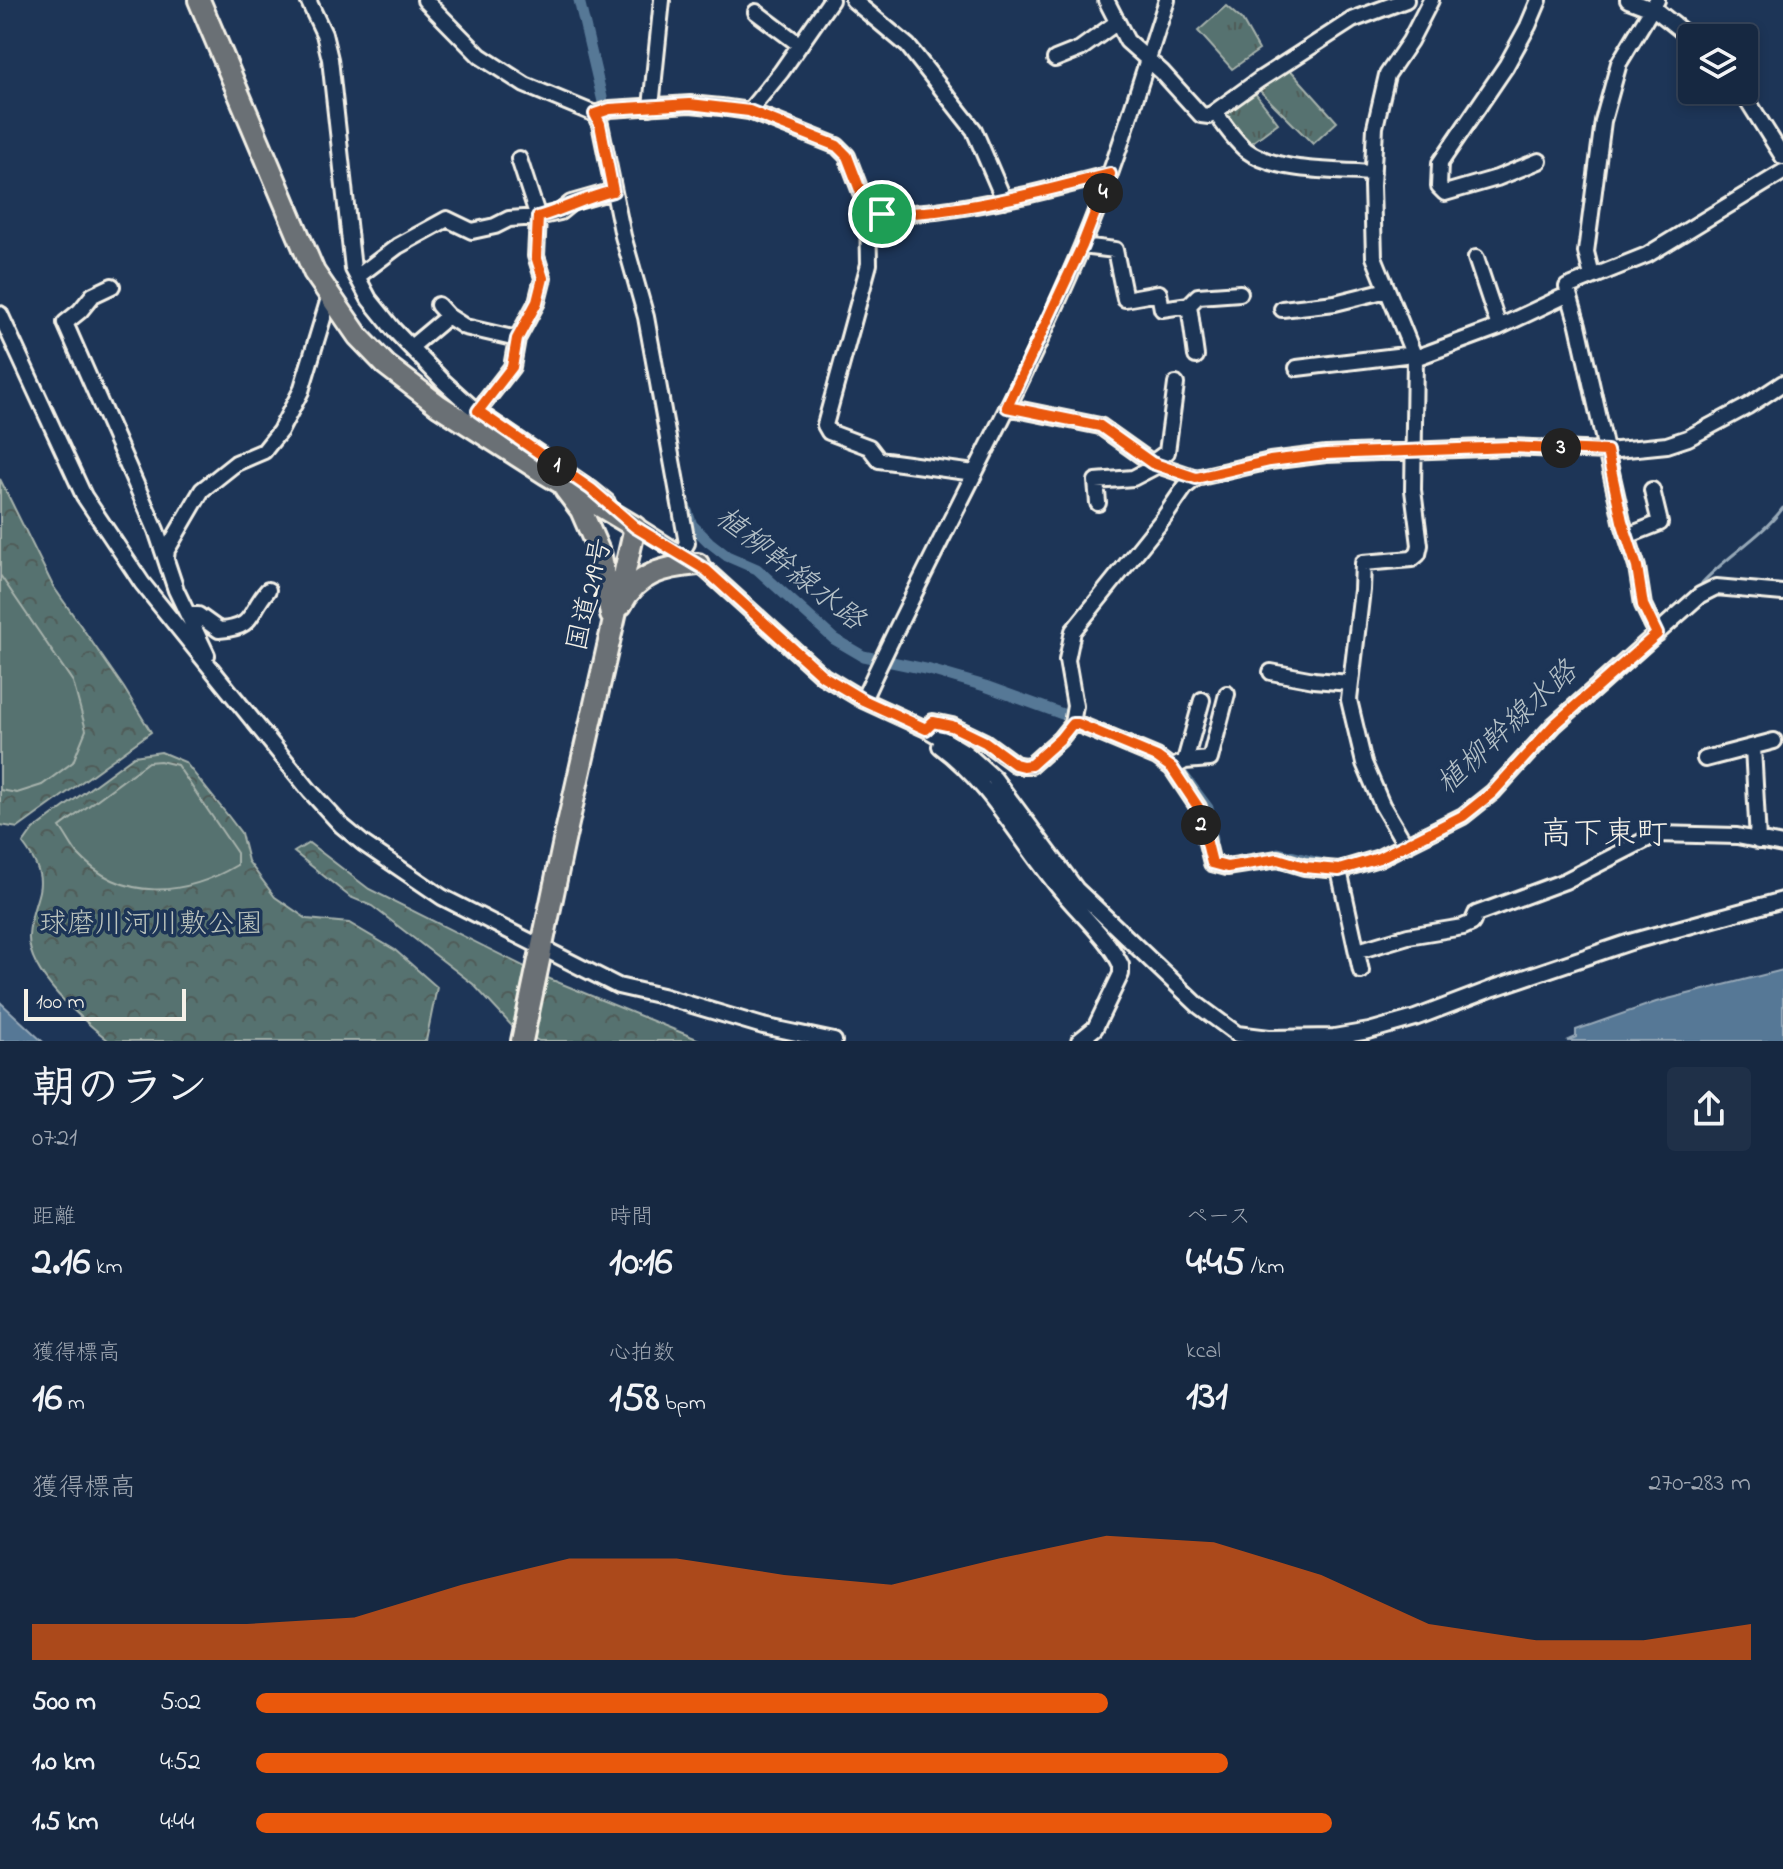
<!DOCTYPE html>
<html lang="ja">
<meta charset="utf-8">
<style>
body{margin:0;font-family:"Indie Flower","Klee One",sans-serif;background:#1f3048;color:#f1f3f6;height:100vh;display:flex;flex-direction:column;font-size:30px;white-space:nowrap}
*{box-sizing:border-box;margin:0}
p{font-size:26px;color:#9ea6b1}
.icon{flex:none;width:44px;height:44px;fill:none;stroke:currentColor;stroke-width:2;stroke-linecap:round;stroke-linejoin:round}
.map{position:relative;height:1041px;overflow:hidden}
.side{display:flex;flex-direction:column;background:#162841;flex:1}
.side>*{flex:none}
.fabs{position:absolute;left:1678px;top:24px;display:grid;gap:16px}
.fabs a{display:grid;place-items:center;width:80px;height:80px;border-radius:8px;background:#162841;box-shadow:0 4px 12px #0003,0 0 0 2px #35445a;font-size:40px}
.scale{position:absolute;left:24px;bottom:20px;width:162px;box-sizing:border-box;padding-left:8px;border:4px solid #f4f1e8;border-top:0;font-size:22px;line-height:28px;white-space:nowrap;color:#f4f1e8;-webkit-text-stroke:6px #1d3557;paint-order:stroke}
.pin{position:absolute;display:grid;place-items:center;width:68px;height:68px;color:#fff;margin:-34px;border:4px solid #fff;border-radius:50%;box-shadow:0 2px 8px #0007}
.km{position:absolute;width:40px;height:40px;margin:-20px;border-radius:50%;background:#222;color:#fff;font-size:22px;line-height:40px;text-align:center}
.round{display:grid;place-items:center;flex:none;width:84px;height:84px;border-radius:8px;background:#1f3048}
.summary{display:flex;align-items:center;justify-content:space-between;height:136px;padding:0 32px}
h1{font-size:44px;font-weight:800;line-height:60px}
.figures{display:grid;grid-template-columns:repeat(3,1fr);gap:12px;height:136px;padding:8px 32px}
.figures div{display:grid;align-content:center}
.figures b{font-size:40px;font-weight:800}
.figures small{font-size:22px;font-weight:400}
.figures p{font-size:22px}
.chart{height:224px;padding:16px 32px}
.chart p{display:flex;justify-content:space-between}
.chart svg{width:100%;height:144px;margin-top:8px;fill:#ea580c;opacity:.7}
ul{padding:0 32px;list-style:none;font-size:26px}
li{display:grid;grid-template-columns:128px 96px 1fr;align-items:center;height:60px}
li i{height:20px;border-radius:10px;background:#ea580c}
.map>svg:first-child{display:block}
.grass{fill:url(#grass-tufts);stroke:#a6b2ac;stroke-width:2}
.park{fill:url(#park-crowns);stroke:#a6b2ac;stroke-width:2}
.pitch{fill:#57726f;stroke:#a6b2ac;stroke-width:2}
.water{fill:#577896;stroke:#96a8b7;stroke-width:2}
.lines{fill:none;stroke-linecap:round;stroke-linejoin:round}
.stream{stroke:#96a8b7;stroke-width:3}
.canal{stroke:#577896;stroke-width:11}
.minor-casing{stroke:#f4f1e8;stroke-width:20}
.highway-casing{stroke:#f4f1e8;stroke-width:26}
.minor{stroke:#1d3557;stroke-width:14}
.highway{stroke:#6a7074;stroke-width:20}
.route-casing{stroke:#fff;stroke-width:16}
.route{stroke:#ea580c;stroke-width:10}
.labels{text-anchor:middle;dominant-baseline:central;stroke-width:7;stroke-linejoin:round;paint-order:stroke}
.street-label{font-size:28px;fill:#f4f1e8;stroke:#1d3557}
.park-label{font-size:28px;fill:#bdc5be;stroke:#1d3557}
.water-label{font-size:30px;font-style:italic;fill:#b5c1c7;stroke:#1d3557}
.quarter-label{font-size:32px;fill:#f4f1e8;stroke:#1d3557}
</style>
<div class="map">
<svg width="1783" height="1041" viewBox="0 0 1783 1041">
<defs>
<pattern id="grass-tufts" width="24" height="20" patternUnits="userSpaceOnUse" patternTransform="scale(2)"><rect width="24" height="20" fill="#57726f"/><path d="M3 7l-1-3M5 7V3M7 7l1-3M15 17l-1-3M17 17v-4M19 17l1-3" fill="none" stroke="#4f5b58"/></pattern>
<pattern id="park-crowns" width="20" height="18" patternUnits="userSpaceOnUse" patternTransform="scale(2)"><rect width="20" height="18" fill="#57726f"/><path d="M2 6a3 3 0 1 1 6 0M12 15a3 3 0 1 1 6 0" fill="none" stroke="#4f5b58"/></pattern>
</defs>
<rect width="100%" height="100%" fill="#1d3557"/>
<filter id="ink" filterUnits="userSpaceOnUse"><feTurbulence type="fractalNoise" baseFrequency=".0125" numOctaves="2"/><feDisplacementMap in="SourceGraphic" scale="16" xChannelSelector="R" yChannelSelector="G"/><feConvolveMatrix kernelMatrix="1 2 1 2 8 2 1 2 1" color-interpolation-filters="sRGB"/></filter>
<g filter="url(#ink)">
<!-- grass -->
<path class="grass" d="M1226,6L1242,20L1259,50L1232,69L1198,31Z
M1286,65L1337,122L1313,144L1255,86Z
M1251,88L1278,123L1250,144L1218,111Z"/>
<!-- park -->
<path class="park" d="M0,479L53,586L124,688L151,732L18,828L0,825Z
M161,752L185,762L229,817L241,833L248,861L275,897L307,919L349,923L395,950L437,987L426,1041H109C82,1019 27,974 29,936C31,894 56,887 23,844L33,830L134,756Z
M309,843L369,889L545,977L702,1041H539L512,1026L473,984L372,906L350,897L294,852Z"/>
<!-- pitch -->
<path class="pitch" d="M0,575L73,682L86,730L73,762L42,785L17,793L0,790Z
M148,762L160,761L177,765L237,853V865C185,896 122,903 77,853C71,845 66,835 60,827Z"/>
<!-- water -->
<path class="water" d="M1783,970V1041H1567L1576,1037V1030L1656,1002Z
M0,1002L42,1041H0Z"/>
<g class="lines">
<!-- stream -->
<path class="stream" d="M1702,588V583C1728,555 1760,538 1783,508"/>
<!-- canal -->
<path class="canal" d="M579,0L604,106
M686,508L692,525L709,542L727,556L757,569L834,639L863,656L930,670L985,686L1068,716
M1175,764L1208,808L1212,840
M1278,853L1324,864"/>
<!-- minor casing -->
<g class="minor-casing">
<path id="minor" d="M308,0L324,34L330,59L353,269L369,299L394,330L444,382L475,410L591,489L607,502
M425,0L480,56L525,85L595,114L600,124L623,236L646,317L687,543L681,553
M853,0L908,46L974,130L1004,200
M1106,0L1127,41L1162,72L1201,115L1209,116L1259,80L1352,20L1406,0
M1539,0L1528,26L1506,66L1440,163L1439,187L1445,193L1497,178L1539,161
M1628,0L1657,11L1692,39
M756,12L800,45
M1055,59L1080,49L1116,23
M1741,90L1783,157
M651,107L662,0
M749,111L781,72L831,0
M1215,112C1224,125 1234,140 1246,150C1276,173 1337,170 1373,173
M595,114L610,109L690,104L721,107L749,111L837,146L847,156L868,211L869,264L825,425L829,432L869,447L879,460L974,473
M868,211C891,216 913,213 936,211C995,204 1052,189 1110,174
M1082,246L1115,250L1125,299L1159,293L1162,309L1189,305L1196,356
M1476,258L1499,327
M1592,276L1586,252L1603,121L1619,63L1657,0
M357,277L398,246L447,219L472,231L495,226L509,219L538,217L560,212L571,203L613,191
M112,286L93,295L80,311L65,323L156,530L176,590L207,655
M1189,305L1198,296L1240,293
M1282,309L1335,303L1387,290
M0,314L84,496L142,583L310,791L341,825L364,844L442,897L618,986L662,996L763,1026L834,1041
M448,316L465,327L517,339
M411,347L448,316L438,305
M1415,358L1499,327L1569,294
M1297,368L1413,354
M1007,407L1100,426L1152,463L1196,478
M478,411L512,367L517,339L537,302L543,278L536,256L538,217L519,159
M1152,463L1167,452L1176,384
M1098,503L1096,481L1133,478L1158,465
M629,521L706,570L823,676L863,700L926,729L965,752L994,778L1076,889L1199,1006L1237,1034L1269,1038L1334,1037L1369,1031L1415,1018L1494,988L1630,942L1783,900
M1627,536L1660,523L1652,490
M166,558L167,550L202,490L236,463L264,451L280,431L301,391L330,295
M188,615H198L219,630C256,628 248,612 268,590
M1657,634L1643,605L1637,567L1622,521L1578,325L1567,287L1647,255L1783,172
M1271,672L1314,680L1350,683
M863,700C933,547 1017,401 1082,246C1116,166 1140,82 1167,0
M1072,724L1075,706L1067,660L1073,631L1163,519L1185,487L1196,478L1270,461L1326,454L1511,447L1607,451L1667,445L1688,438L1748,406L1783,383
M926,729L933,722L952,726L985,742L1015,764L1023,766L1031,765L1060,739L1072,724H1078L1157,757L1172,768L1198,807L1212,863L1227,867L1278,859L1304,867L1339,870L1379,858L1463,816L1493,792L1554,725L1700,595L1716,587L1783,593
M940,746C991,784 1019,840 1059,888C1079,913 1107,937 1121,965V974L1095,1028L1079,1041
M1753,747L1758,841
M1705,759L1774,741
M1185,761L1202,700
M1172,768L1185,761L1210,759L1227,694
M1405,844L1382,805L1364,763L1349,700L1362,590L1363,563L1412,559L1418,554L1420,545L1413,490L1415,358L1374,257L1372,186L1375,127L1387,75L1410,41L1431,0
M1339,870L1361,971
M1358,951L1408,936L1463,927L1472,923L1476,914L1565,881L1657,834L1737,836L1783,845"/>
</g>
<!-- highway casing -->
<g class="highway-casing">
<path id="highway" d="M199,0L314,272L358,336L386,365L438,405L546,474L635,527L564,841L522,1041
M565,489L581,510L601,556L611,615
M621,605C637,573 665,567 698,564"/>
</g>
<!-- minor -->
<use href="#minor" class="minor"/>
<!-- highway -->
<use href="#highway" class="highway"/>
</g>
</g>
<g class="lines" filter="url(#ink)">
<!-- route casing -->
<g class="route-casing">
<path id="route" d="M690,104L749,111L837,146L847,156L868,211C891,216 913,213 936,211C995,204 1052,189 1110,174L1082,246L1007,407L1100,426L1152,463L1196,478L1270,461L1326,454L1511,447L1607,451L1622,521L1637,567L1643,605L1657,634L1554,725L1493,792L1463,816L1379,858L1339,870L1304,867L1278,859L1227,867L1212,863L1198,807L1172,768L1157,757L1078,724H1072L1060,739L1031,765L1023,766L1015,764L985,742L952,726L933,722L926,729L863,700L823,676L706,570L635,527L591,489L478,411L512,367L517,339L537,302L543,278L536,256L538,217C565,209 584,198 613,191L600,124L595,114L610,109Z"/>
</g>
<!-- route -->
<use href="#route" class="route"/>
</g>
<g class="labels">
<!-- street labels -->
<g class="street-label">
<text transform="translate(591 595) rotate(-77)">国道219号</text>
</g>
<!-- park labels -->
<g class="park-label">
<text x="151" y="925">球磨川河川敷公園</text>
</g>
<!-- water labels -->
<g class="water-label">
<text transform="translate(789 570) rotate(38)">植柳幹線水路</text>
<text transform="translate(1508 729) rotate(-43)">植柳幹線水路</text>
</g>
<!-- quarter labels -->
<g class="quarter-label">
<text x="1604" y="835">高下東町</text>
</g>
</g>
</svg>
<div class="fabs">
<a><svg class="icon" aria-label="layers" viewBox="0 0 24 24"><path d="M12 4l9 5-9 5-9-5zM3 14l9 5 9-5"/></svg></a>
</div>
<div class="scale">100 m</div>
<div class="pin" style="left:882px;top:214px;background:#1e9e55"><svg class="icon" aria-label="arrive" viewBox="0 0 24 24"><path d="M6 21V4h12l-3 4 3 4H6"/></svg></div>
<b class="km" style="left:557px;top:466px">1</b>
<b class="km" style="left:1201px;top:825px">2</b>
<b class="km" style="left:1561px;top:448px">3</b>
<b class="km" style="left:1103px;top:193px">4</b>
</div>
<section class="side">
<div class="summary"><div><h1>朝のラン</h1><p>07:21</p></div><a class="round"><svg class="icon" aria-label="share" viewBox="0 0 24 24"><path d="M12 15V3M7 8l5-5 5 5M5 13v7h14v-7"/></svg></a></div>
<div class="figures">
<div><p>距離</p><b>2.16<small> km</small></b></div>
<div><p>時間</p><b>10:16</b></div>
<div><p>ペース</p><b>4:45<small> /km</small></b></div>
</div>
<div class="figures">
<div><p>獲得標高</p><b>16<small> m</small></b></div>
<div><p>心拍数</p><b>158<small> bpm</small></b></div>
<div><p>kcal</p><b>131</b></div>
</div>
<div class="chart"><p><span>獲得標高</span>270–283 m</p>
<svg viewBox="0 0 160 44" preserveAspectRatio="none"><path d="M0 44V33L10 33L20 33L30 31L40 21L50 13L60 13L70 18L80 21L90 13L100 6L110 8L120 18L130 33L140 38L150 38L160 33V44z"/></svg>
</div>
<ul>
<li><b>500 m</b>5:02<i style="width:57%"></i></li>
<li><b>1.0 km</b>4:52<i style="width:65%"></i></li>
<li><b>1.5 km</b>4:44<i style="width:72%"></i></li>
</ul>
</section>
